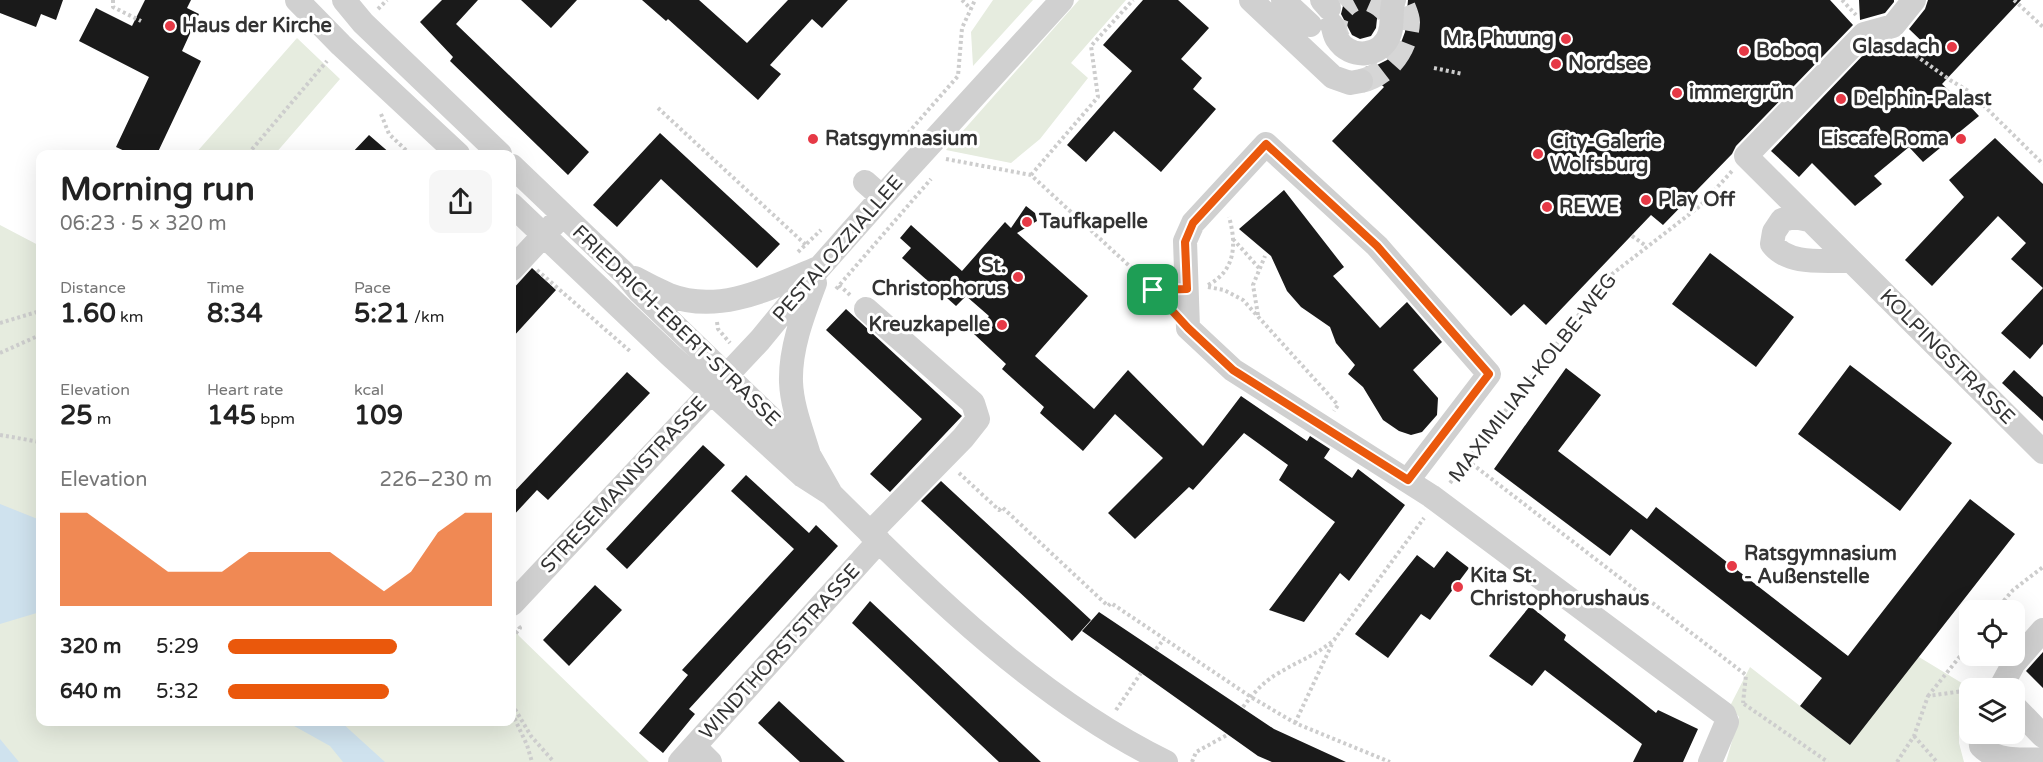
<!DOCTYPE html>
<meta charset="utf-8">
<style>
body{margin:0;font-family:"Varela Round",sans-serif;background:#f6f6f6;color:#222;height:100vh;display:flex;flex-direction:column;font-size:22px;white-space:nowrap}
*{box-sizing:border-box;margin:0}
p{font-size:20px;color:#767676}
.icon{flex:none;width:33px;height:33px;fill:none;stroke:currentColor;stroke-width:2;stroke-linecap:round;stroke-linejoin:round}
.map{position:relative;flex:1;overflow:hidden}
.sheet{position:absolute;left:36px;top:150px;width:480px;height:576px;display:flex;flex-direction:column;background:#fff;border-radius:12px;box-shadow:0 6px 24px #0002}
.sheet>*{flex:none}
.buttons{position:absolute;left:1959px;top:600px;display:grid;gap:12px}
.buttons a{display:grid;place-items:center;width:66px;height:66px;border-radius:12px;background:#fff;box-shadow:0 6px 24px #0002;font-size:30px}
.pin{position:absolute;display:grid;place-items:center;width:51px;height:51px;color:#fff;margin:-26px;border-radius:12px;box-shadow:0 3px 9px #0006}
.round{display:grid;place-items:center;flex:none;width:63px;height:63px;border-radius:12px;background:#f6f6f6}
.overview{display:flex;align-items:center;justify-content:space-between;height:102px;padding:0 24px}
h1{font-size:33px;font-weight:700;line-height:45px}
.figures{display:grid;grid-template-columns:repeat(3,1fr);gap:9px;height:102px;padding:6px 24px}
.figures div{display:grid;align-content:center}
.figures b{font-size:26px;font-weight:700}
.figures small{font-size:16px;font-weight:400}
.figures p{font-size:16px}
.chart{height:168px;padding:12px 24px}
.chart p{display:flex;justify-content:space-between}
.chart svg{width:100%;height:108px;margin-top:6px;fill:#ea580c;opacity:.7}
ul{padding:0 24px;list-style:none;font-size:20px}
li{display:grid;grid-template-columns:96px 72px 1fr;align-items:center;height:45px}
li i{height:15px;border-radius:8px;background:#ea580c}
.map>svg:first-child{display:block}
.green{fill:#e6ecdf}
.water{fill:#cfe2ee}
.building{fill:#1a1a1a}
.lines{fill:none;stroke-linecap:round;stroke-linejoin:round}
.minor-tunnel{stroke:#d6d6d6;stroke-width:24;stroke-dasharray:24 12;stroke-linecap:butt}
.path{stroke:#cdcdcd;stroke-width:4;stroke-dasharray:3 3;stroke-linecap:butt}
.minor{stroke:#d0d0d0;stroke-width:24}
.route-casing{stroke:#fff;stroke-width:12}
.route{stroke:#ea580c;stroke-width:8}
.poi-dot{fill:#e63946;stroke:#fff;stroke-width:2}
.labels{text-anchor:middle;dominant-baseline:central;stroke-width:6;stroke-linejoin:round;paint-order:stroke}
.poi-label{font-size:20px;font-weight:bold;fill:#333;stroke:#fff;text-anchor:start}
.street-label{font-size:20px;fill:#333;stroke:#fff}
</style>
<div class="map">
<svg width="2043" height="762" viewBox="0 0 2043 762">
<rect width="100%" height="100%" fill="#fff"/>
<!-- green -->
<path class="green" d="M993,0H1033L973,66L971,32Z
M1079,0H1126L1071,63L1088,78L1040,139L1011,163L946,150Z
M297,38L340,79L275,154H195Z
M0,225L40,246V722H512V624L519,636L649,762H0Z
M1919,657L1970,688L1969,708L1964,715L1959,734V743L1964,762H1726L1739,717L1730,706L1750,667L1850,745L1885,697Z"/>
<!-- water -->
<path class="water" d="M0,504L40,520V612L0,624Z
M287,722H341L385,762H343L330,746Z
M0,739L19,762H0Z"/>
<!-- building -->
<path class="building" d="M0,0H63L56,20L41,14L36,27L0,13Z
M145,0H191L187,8L199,14L182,51L201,61L157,154H131L116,147L149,77L79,41L96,8L132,26Z
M442,0H478L456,24L589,152L568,175L450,61L453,57L420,22Z
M521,0H577L551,28Z
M642,0H699L747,43L788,0H848L822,28L812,19L770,65L781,74L758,100L668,19L666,21Z
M1143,0H1178L1209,28L1181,59L1202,78L1193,89L1216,109L1161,172L1114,131L1086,162L1067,145L1132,71L1103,45Z
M1340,0H1379L1376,28L1371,36L1360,39L1352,35L1341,14L1343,6Z
M1408,0H1830L1853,25L1736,146L1732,154L1663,225L1651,215L1546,325L1524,304L1511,316L1332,141L1384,87L1375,79L1371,71L1365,67L1377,65L1387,60L1399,48L1405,32Z
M1859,0H1894V2L1885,13L1860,20Z
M1928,0H2021L1942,84L1960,101L1966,102L1979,116L1923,162L1909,147L1874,176L1882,184L1855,206L1812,163L1799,177L1771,151L1868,50L1935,54L1909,29L1925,9Z
M660,133L780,244L757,268L661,179L617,227L593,205Z
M369,135L391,154H351Z
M1995,138L2043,184V344L2030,359L2001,333L2043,288L2011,259L2026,243L1998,216L1932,286L1905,260L1964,197L1949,180Z
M1284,190L1344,267L1333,276L1380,328L1407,302L1442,342L1413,370L1438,398L1437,415L1422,432L1411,435L1399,431L1383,420L1363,387L1348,374L1355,365L1336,343L1330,327L1301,307L1287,291L1271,256L1239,229Z
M1026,206L1035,213L1037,221L1017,233L1088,296L1035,356L1094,409L1128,370L1203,446L1241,396L1307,441L1310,436L1330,449L1324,458L1352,478L1358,469L1405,505L1349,581L1340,573L1304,622L1269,610L1335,522L1279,480L1288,465L1244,433L1193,490L1189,487L1135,539L1108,513L1163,458L1115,414L1083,451L1040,413L1044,407L1002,369L1006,364L974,334L989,316L966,296L956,306L902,258L911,248L900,238L911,225L962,271L1005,222L1011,228Z
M1710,253L1794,317L1756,367L1672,304Z
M532,268L556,290L512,338V290Z
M846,309L962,416L890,492L870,474L922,419L826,330Z
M1850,365L1952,443L1900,511L1798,434Z
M1566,368L1601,395L1558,451L1647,519L1656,507L1848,656L1970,499L2015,534L1850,745L1800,706L1822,678L1631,529L1610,556L1494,469Z
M2014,370L2043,397V421L2002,383Z
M627,372L650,393L548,500L537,490L512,517V494Z
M703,445L725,465L627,569L606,549Z
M746,475L809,533L816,525L838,546L689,709L695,714L663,753L639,733L688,675L682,670L794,549L731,491Z
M941,481L1091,620L1072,641L921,501Z
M1447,551L1469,568L1430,620L1421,614L1388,658L1355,634L1417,555L1434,568Z
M595,585L622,610L569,666L543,640Z
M870,601L988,712L1041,762H999L852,623Z
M1530,606L1566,635L1564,640L1656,713L1658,710L1698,729L1683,762H1633L1642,744L1545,670L1532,686L1489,656Z
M1099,612L1274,729L1346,762H1272L1258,756L1082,631Z
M2043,652V688L2026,671Z
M779,701L821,740L845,762H800L758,723Z"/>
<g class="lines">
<!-- minor-tunnel -->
<path class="minor-tunnel" d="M1371,0C1387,7 1393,16 1390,33
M1339,40C1330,25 1338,8 1353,0
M1361,81C1387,75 1407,49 1408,22C1408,15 1403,7 1401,0"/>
<!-- path -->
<path class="path" d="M113,0V7L141,21
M962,0L971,9
M1842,0L1856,15
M2014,0L2043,27
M378,9L387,0
M1901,45L1950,80L1970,92L2043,164
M1434,68L1463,74
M658,108L806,245
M381,114L389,134L410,154
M908,133L958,76L962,28L975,0
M248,154L327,61
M946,159L1031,175L1137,273L1165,302
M1031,175L1098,97L1091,46L1133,0
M1632,236L1646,246
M1233,239L1259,268
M798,252L821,230
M537,270L631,352
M839,285L850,295
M1208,285C1235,271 1237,245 1229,217
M1208,287L1224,290L1243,300L1338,405L1334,411
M836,289L931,179
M1258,315L1253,285L1265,256
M717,322L718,329L730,343
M0,323L40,311
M0,353L40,335
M0,435L40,442
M1467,460L1746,675L1743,703
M959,473L999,510L1002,507L1108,606L1111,603L1251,697L1295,723L1390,762
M1450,483L1607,278L1700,206L1733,170
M1996,610L2013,590L2043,567
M512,638L520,628L517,624
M1156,649L1164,639
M1928,696L1970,644
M512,704L531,736L554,762
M1744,704L1828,762
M1243,707C1252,695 1263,682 1277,674C1298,661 1315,656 1334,640L1424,518
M1116,710L1141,673
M512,713L527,745L532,762
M1295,723L1333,642
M1914,736L1937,762
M1192,762L1196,752L1227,735
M1897,762L1914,736L1928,696L1970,690"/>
<!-- minor -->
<path class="minor" d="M297,0L341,45L458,154
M344,0L363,23L500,154
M1251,0L1333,77L1350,83L1361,81
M1283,0L1310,25
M1322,0L1329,8
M1914,0L1893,26L1864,34L1746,156L2043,452
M1332,25C1334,29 1334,35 1337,39C1350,60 1382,58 1390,33C1393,22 1390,11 1394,0
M512,166L624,273L639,291L809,455L830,492
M865,182L882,197
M512,205L670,355L803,476L831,494C932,594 1037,699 1166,762
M1809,220L1794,217L1782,220L1774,232L1772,244C1789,266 1825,260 1851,261
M512,269L555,223
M635,278C646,284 658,290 669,295C720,315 772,287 818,268
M866,309L973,403L978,419L963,438L870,533
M809,455C802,431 792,407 791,382C790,348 803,315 815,283
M1408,480L1489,374L1377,246L1266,144L1193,223L1185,241L1188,328L1233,370L1431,496L1724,714L1727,722L1710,762
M512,604L760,340L820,267L882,197L1062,0
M2002,685L2014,663L2043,630
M2014,706L2043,736
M1980,734L1981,746C1996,762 2021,760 2043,759
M695,747L710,762
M680,762L879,541"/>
</g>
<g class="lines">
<!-- route casing -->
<g class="route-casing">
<path id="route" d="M1266,144L1377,246L1489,374L1408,480L1233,370L1188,328L1153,290L1187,289L1185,242L1193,223Z"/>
</g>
<!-- route -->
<use href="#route" class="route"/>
</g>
<!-- markers -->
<g class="poi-dot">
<circle cx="170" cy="26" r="6"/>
<circle cx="1566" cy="39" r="6"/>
<circle cx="1952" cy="47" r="6"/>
<circle cx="1744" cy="51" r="6"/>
<circle cx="1556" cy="64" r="6"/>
<circle cx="1677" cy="93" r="6"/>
<circle cx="1841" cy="99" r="6"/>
<circle cx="813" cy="139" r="6"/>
<circle cx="1961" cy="139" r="6"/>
<circle cx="1538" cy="154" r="6"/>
<circle cx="1646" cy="200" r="6"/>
<circle cx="1547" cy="207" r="6"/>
<circle cx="1027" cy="222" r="6"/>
<circle cx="1018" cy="277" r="6"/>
<circle cx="1002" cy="325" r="6"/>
<circle cx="1732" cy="566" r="6"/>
<circle cx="1458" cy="587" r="6"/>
</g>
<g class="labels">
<!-- poi labels -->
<g class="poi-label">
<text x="182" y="26">Haus der Kirche</text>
<text x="1554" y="39" text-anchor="end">Mr. Phuung</text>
<text x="1940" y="47" text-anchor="end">Glasdach</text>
<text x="1756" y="51">Boboq</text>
<text x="1568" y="64">Nordsee</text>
<text x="1689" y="93">immergrün</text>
<text x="1853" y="99">Delphin-Palast</text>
<text x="825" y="139">Ratsgymnasium</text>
<text x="1949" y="139" text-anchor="end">Eiscafe Roma</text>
<text x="1550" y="142">City-Galerie<tspan x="1550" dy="23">Wolfsburg</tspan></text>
<text x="1658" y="200">Play Off</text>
<text x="1559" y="207">REWE</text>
<text x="1039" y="222">Taufkapelle</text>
<text x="1006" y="266" text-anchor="end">St.<tspan x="1006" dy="23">Christophorus</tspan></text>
<text x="990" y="325" text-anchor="end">Kreuzkapelle</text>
<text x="1744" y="554">Ratsgymnasium<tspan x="1744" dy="23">- Außenstelle</tspan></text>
<text x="1470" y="576">Kita St.<tspan x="1470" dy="23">Christophorushaus</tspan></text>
</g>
<!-- street labels -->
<g class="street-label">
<text transform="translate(838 249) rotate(-49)">PESTALOZZIALLEE</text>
<text transform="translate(676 326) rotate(44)">FRIEDRICH-EBERT-STRASSE</text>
<text transform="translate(1947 357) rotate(45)">KOLPINGSTRASSE</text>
<text transform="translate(1533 378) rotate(-52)">MAXIMILIAN-KOLBE-WEG</text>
<text transform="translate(624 485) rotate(-47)">STRESEMANNSTRASSE</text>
<text transform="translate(780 652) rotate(-48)">WINDTHORSTSTRASSE</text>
</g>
</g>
</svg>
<div class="buttons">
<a><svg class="icon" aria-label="locate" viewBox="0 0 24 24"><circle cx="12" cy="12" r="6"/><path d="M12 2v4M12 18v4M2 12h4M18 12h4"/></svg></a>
<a><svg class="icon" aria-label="layers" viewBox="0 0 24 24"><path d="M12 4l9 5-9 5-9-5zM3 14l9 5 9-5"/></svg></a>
</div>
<div class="pin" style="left:1153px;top:290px;background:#1e9e55"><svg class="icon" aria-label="arrive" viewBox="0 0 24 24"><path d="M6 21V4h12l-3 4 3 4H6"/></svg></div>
<section class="sheet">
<div class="overview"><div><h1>Morning run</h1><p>06:23 · 5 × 320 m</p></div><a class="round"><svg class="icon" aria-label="share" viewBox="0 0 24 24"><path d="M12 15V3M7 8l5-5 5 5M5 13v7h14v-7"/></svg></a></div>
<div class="figures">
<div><p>Distance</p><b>1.60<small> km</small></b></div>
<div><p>Time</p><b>8:34</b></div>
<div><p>Pace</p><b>5:21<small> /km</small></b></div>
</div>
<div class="figures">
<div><p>Elevation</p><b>25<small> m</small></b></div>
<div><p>Heart rate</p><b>145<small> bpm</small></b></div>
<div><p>kcal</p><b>109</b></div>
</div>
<div class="chart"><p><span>Elevation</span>226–230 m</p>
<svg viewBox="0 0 160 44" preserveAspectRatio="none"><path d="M0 44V6L10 6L20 14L30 22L40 30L50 30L60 30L70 22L80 22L90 22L100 22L110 30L120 38L130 30L140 14L150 6L160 6V44z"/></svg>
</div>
<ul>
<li><b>320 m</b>5:29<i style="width:64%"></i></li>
<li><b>640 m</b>5:32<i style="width:61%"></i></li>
</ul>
</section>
</div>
